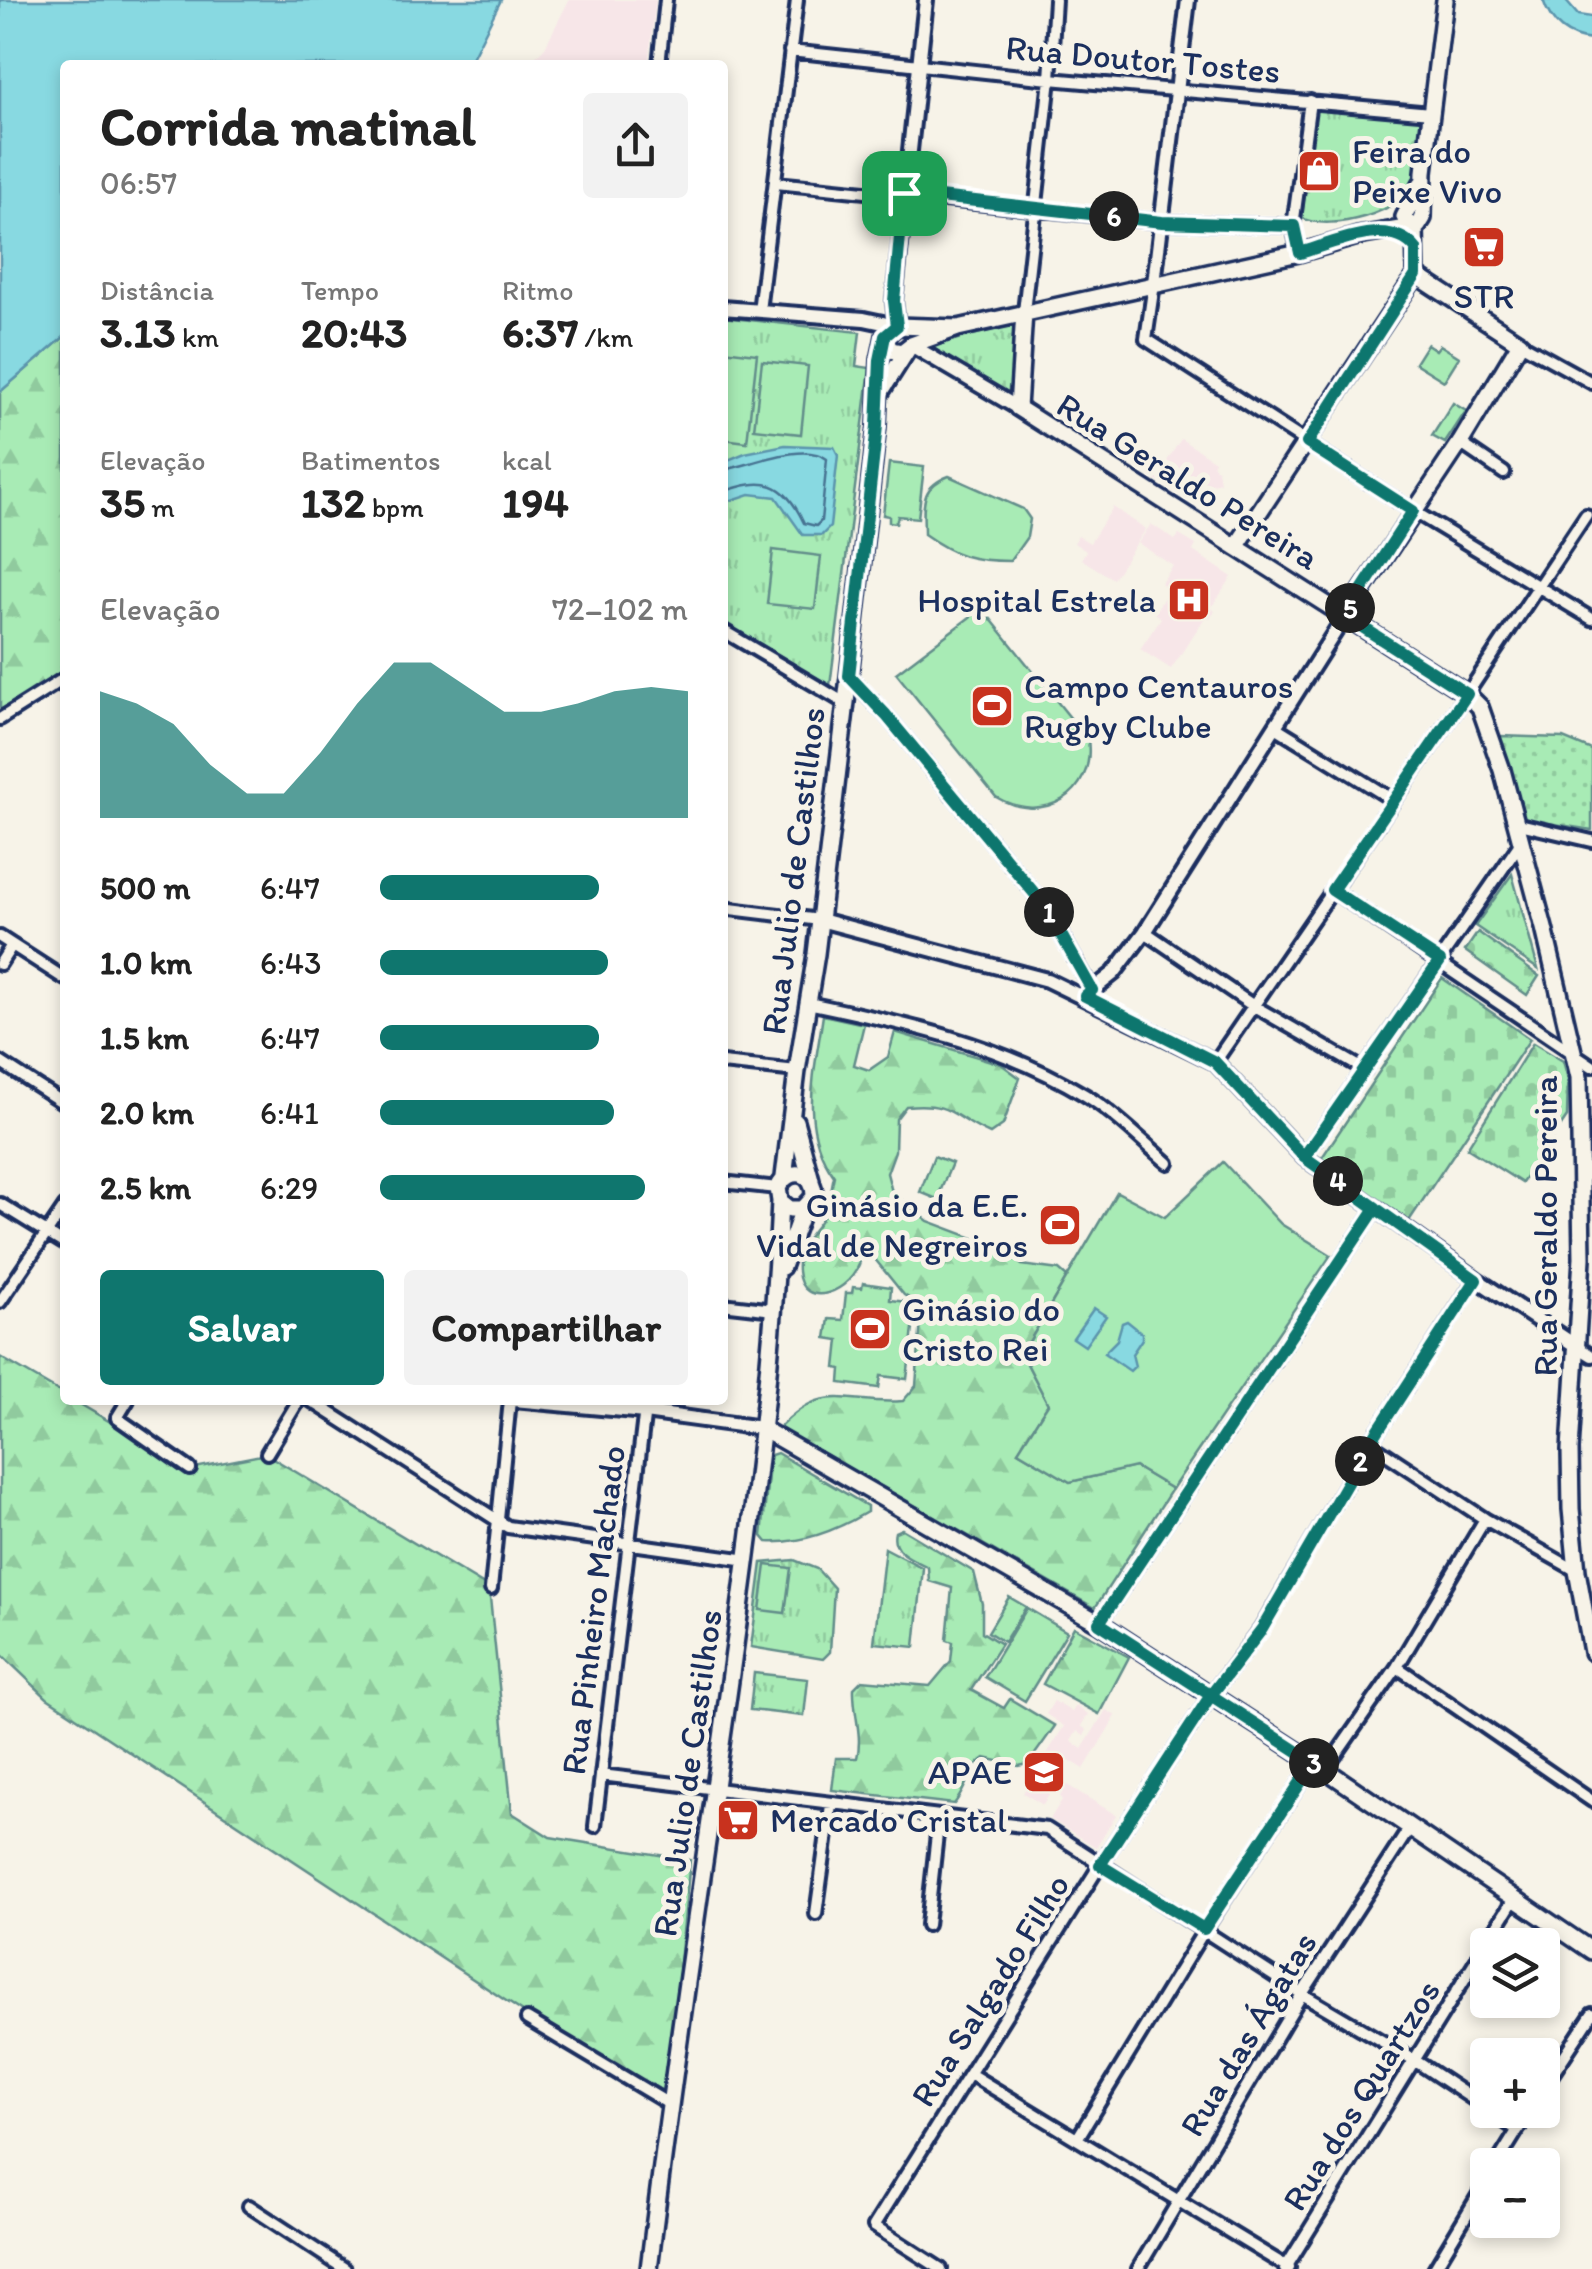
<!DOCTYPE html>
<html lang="pt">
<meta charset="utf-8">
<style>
body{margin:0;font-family:Itim,sans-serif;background:#f2f2f2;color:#222;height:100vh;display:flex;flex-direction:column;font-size:38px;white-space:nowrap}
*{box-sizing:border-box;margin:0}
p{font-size:32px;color:#767676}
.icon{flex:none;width:55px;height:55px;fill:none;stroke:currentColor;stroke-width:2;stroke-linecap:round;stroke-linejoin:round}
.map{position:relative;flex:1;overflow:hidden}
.drawer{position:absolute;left:60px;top:60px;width:668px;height:1345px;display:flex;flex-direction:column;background:#fff;border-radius:10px;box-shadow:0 5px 15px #0003}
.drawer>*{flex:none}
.buttons{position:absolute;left:1470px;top:1928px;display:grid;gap:20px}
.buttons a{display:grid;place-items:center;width:90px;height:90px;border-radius:10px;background:#fff;box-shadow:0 5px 15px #0003;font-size:50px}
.pin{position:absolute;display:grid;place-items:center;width:85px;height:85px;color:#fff;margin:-42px;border-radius:20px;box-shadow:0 5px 15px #0006}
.km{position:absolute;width:50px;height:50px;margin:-25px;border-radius:50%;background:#222;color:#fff;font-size:28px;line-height:50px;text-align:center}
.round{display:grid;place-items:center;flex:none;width:105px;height:105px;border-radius:10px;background:#f2f2f2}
.summary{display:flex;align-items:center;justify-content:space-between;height:170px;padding:0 40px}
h1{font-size:55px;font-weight:700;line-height:75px}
.figures{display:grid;grid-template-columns:repeat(3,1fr);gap:15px;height:170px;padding:10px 40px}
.figures div{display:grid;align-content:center}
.figures b{font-size:42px;font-weight:700}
.figures small{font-size:28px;font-weight:400}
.figures p{font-size:28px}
.chart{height:280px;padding:20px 40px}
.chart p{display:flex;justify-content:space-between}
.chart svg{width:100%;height:180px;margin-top:10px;fill:#0f766e;opacity:.7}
.cta{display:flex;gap:20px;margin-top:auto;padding:20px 40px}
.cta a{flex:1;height:115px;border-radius:10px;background:#0f766e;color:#fff;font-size:40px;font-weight:700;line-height:115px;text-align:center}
.cta a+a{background:#f2f2f2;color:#222}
ul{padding:0 40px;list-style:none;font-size:32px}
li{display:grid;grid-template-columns:160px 120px 1fr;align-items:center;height:75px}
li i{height:25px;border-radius:12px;background:#0f766e}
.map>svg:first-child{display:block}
.built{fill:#f7e6e8}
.grass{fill:url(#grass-dots);stroke:#628d8a;stroke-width:2.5}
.forest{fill:url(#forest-firs);stroke:#628d8a;stroke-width:2.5}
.cemetery{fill:url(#cemetery-stones);stroke:#628d8a;stroke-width:2.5}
.park{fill:url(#park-tufts);stroke:#628d8a;stroke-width:2.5}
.garden{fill:#a8ebb5;stroke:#628d8a;stroke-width:2.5}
.water{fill:#88d9e1;stroke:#5c95ad;stroke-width:2.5}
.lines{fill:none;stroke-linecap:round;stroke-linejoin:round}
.shore{stroke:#477392;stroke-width:2.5}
.minor-casing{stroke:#1b2f5e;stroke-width:18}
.tertiary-casing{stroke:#1b2f5e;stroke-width:20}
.secondary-casing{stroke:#1b2f5e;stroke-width:22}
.minor{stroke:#f7f3e8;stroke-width:10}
.tertiary{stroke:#f7f3e8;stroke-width:12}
.secondary{stroke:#f7f3e8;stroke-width:15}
.route-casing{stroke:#fff;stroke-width:20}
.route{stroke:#0f766e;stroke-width:12}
.labels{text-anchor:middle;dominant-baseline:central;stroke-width:10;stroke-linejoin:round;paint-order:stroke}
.street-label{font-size:35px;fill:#1b2f5e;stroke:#f7f3e8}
.poi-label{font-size:35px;fill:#1b2f5e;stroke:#f7f3e8;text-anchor:start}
</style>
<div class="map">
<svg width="1592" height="2269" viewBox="0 0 1592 2269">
<defs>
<pattern id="grass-dots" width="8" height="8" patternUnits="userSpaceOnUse" patternTransform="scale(2.5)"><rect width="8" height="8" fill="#a8ebb5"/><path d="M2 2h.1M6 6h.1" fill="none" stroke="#90ca9e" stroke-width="1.8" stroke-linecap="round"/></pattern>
<pattern id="forest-firs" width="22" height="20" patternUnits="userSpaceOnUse" patternTransform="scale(2.5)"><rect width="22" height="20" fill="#a8ebb5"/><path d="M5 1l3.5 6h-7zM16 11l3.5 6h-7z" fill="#90ca9e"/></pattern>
<pattern id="cemetery-stones" width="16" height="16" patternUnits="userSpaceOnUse" patternTransform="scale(2.5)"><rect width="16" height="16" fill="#a8ebb5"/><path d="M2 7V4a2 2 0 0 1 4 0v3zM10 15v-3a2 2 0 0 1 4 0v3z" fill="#90ca9e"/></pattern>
<pattern id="park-tufts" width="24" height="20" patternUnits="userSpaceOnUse" patternTransform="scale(2.5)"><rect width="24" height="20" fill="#a8ebb5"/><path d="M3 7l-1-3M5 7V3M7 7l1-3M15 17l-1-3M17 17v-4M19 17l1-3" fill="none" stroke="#90ca9e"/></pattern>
</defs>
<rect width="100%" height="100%" fill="#f7f3e8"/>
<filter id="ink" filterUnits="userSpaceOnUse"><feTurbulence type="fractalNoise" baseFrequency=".01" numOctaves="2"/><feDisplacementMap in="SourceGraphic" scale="20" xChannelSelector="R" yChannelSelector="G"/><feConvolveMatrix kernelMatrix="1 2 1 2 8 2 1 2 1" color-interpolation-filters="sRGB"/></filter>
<g filter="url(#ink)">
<!-- built -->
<path class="built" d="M569,0H656L648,65H528L545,47Z
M1181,439L1215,461L1213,465L1218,470L1220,482L1207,485L1202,482L1191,502L1155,480Z
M1113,507L1146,529L1113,579L1081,559L1086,551L1074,543L1078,536L1090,543Z
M1151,524L1175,540L1179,535L1196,545L1193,551L1232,577L1211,608L1215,611L1210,618L1206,616L1171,669L1140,649L1161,618L1154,613L1169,590L1161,583L1173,566L1138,543Z
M1054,1701L1072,1712L1076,1706L1088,1714L1081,1726L1087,1730L1084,1736L1077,1731L1071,1741L1082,1749L1106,1710L1116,1716L1084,1769L1063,1756L1051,1775L1116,1815L1096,1847L1050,1819L1062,1800L1060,1797L1063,1790L1055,1785L1043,1805L1023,1793L1064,1726L1046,1714Z"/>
<!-- grass -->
<path class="grass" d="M1500,736L1563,738L1592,750V830L1522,819Z"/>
<!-- forest -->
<path class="forest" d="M65,336V678L0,721V392Z
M823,1015L864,1024L854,1065L869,1070L888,1057L895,1032L1001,1064L1020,1078L1003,1125L990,1134C953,1118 953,1101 906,1106L896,1119L895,1151L887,1173L892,1192L928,1221L1000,1248L1022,1265L1059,1270L1067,1277L1022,1354L1048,1404L1018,1451L1070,1482L1135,1467L1172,1489L1095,1608L779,1428C826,1379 846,1406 903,1401L916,1386L922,1306L904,1295L870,1253L861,1258C853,1293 801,1312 798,1271C796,1243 812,1236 824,1215C830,1205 831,1188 834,1176C798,1126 815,1072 823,1015Z
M0,1357L65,1395V1400H73L190,1469L266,1454L489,1588L512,1813L550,1837L690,1860L667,2098L526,2014L47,1698L0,1653Z
M777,1453L867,1506V1512C837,1530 803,1544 767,1542L762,1536L769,1465L771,1455Z
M902,1529L974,1572L982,1604V1632L1001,1644L971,1690L1004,1708L1010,1699L1055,1726L1028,1764L1019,1766L985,1758C968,1769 967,1789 954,1804L832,1790L836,1758H857C863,1734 853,1713 854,1688L862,1680L930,1686L951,1661L953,1642L947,1640L952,1588L929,1581L928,1567C913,1559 890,1552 895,1532Z
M1074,1627L1129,1657L1099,1714L1043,1684Z"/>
<!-- cemetery -->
<path class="cemetery" d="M1478,932L1539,976L1527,995L1465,951Z
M1442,978L1530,1039L1409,1221L1321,1159Z
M1533,1043L1563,1061L1568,1079L1567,1117L1522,1183L1467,1148Z"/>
<!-- park -->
<path class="park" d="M1314,107L1423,117C1421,136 1423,163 1416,181C1403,213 1330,232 1302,218Z
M722,317L860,332L856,366L870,368L830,686L723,621Z
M1016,324L1012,399L930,346Z
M1512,874L1538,969L1475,926Z
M885,1548L923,1568L915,1647L874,1643Z
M794,1560L817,1569L834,1588L830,1652L823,1659L751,1647L762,1563Z
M754,1673L808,1679L804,1716L750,1710Z"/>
<!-- garden -->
<path class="garden" d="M1427,344L1436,350L1440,345L1459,357L1444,381L1415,363Z
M723,350L757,354L747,442L723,439Z
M762,361L808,366L801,434L754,429Z
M1453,403L1466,411L1445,443L1432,436Z
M889,463L924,467L918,518L898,516L896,523L889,522V516L883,515Z
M949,476L1023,509L1030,519L1027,537L1010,561C972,561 955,556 924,534C924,506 918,488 949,476Z
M773,550L821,556L815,609L767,604Z
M982,608L1088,740C1096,795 1042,825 996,797L896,673Z
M934,1156L952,1163L937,1199L920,1192Z
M1223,1162L1281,1224L1331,1255L1172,1489L1135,1467L1070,1482L1018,1451L1048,1404L1022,1354L1117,1192L1165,1217Z
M863,1283L891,1287L890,1300L916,1303L907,1379L881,1376L879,1388L840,1383L841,1369L836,1368L839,1340L826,1338L829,1319L843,1320L846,1293H852L853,1287L862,1288Z
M766,1565L791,1568L785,1613L760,1610Z
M1009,1597L1026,1607L1004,1642L988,1632Z
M1027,1608L1067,1632L1025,1701L985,1677Z"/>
<!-- water -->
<path class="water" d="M0,0H501L470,62L464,65H65V336L0,392Z
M1543,0H1565L1578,15L1592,17V40C1566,38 1551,24 1543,0Z
M785,445L834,447L838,455L830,527L822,535H803L776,497L750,494L723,503V462L745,453Z
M1094,1308L1106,1316L1085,1346L1073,1338Z
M1127,1321L1142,1333V1339L1132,1354L1135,1366L1130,1371L1104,1353L1117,1340L1122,1323Z"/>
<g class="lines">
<!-- shore -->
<path class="shore" d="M722,470C750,466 803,441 827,459L821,521L816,526L804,523C784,480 765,477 722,492"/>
<!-- minor casing -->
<g class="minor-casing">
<path id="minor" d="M790,51L1050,79L1431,113
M659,65L666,0
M776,183L1162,222L1293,226
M1299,253L1293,226L1310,101
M1154,284L1146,339L1413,511L1592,619
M759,311L797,0
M1024,312L1050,79L1055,0
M1520,343L1592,383
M1460,443L1504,473
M722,630L845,703
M849,677L886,715L1045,906L1092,989
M0,719L65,678
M1277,728L1393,800
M1515,823L1592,841
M1332,890L1592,1066
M722,908L820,920
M1145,932L1252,1005L1365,1070
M0,937L65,979
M0,964L12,945
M808,1003C904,1023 999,1043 1085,1095C1115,1113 1141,1140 1168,1163
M0,1062L65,1104
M1215,1062L1467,694L1586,515
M722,1063L797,1071
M1304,1157L1521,842
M722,1182L778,1188
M0,1204L65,1244
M0,1302L65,1206
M722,1304L774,1310
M1576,1346L1592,1356
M128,1400L117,1418L190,1469
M310,1400L508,1527L748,1560
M1370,1443L1485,1519L1577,1571
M267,1453L299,1400
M491,1589L510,1400
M1099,1623L1376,1208
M1397,1667L1592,1801
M1326,1769L1397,1667L1485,1519
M601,1775L1047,1829L1302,1994L1414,2060L1488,2109
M595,1826L646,1400
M816,1914L831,1805
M927,1925L939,1816
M527,2019L669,2104
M970,2074L1289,2268
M1542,2090L1592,2014
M1488,2110L1517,2130
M1077,2139L1205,1929L1314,1762
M1496,2165L1530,2110
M249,2206L345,2269
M941,2269L874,2226L1100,1865L1211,1695L1261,1629L1370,1443L1476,1279
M1138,2269L1302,1994L1409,1829
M1285,2269L1514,1899
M1434,2269L1488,2179"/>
</g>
<!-- tertiary casing -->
<g class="tertiary-casing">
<path id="tertiary" d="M1154,283L1188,0
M722,308L864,319L897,326L894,301L926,0
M911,345L1018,408
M820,920L1047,980L1215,1062L1304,1157L1476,1279L1576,1346
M1085,996L1114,973L1145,932L1345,616
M514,1400L645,1412L761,1428"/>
</g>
<!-- secondary casing -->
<g class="secondary-casing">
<path id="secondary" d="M1411,227L1404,217L1421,184
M1415,227L1416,275
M1024,312L1018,408L1467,694L1480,707L1502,770L1544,928L1579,1077L1582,1258L1570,1450L1571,1509L1577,1571L1592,1652
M885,336L890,350L902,352L911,345L958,328L1299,253L1358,236L1418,226L1423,218L1424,172L1445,0
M880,393L908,349
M1236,547L1416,275
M1345,616L1460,443L1520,343L1416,275
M795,1121L811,1180
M784,1177L797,1071L816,954L849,677L877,426L880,360L885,336L897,326L958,328
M782,1267L803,1209
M761,1428L1099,1623L1314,1762L1592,1951
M649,2269C669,2103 693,1938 717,1773C744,1583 772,1393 780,1201L778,1188C789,1165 815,1171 814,1197L803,1209H790L780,1201"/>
</g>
<!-- minor -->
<use href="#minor" class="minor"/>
<!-- tertiary -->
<use href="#tertiary" class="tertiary"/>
<!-- secondary -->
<use href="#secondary" class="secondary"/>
</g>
</g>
<g class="lines" filter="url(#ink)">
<!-- route casing -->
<g class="route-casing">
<path id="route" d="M904,193L894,301L897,326L885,336L880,360L877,426L849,676L886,715L1045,906L1092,990L1085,996L1215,1062L1304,1157L1476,1280L1370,1443L1262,1629L1211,1695L1100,1865L1204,1929L1314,1762L1099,1623L1376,1208L1304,1157L1440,961L1332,890L1467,694L1345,616L1413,511L1307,443L1416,275V249C1389,216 1334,243 1300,253L1294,226L1162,222L904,193"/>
</g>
<!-- route -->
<use href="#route" class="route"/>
</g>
<!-- icons -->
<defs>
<g id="shop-square" transform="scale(2.25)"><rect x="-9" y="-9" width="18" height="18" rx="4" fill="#c8321e" stroke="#f7f3e8"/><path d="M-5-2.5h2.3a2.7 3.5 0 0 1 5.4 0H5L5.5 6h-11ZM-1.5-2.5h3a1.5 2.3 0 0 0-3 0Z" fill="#fff"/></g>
<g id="supermarket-square" transform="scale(2.25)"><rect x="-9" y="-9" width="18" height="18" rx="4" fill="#c8321e" stroke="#f7f3e8"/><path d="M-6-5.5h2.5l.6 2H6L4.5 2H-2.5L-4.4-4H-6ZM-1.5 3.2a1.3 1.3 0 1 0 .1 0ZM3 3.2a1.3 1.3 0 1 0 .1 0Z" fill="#fff"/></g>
<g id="hospital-square" transform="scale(2.25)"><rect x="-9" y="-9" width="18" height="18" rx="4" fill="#c8321e" stroke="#f7f3e8"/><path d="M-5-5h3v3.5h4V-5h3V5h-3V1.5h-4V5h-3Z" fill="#fff"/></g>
<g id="stadium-square" transform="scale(2.25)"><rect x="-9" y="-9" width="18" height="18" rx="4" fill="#c8321e" stroke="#f7f3e8"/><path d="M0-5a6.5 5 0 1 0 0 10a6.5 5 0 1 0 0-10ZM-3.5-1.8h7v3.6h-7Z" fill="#fff"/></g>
<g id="school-square" transform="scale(2.25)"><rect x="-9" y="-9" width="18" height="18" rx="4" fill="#c8321e" stroke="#f7f3e8"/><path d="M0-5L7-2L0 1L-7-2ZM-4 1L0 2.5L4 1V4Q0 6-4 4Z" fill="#fff"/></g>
</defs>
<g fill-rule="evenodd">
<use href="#shop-square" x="1319" y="171"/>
<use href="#supermarket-square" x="1484" y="247"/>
<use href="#hospital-square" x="1189" y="600"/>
<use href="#stadium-square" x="992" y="706"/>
<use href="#stadium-square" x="1060" y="1225"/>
<use href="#stadium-square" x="870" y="1329"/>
<use href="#school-square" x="1044" y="1772"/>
<use href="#supermarket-square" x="738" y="1820"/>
</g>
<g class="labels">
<!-- street labels -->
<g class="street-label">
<text transform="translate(1143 59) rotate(5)">Rua Doutor Tostes</text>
<text transform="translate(1188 481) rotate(32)">Rua Geraldo Pereira</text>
<text transform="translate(793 871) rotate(-83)">Rua Julio de Castilhos</text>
<text transform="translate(1545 1226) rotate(-90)">Rua Geraldo Pereira</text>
<text transform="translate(593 1610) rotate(-83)">Rua Pinheiro Machado</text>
<text transform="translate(687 1773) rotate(-82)">Rua Julio de Castilhos</text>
<text transform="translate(990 1990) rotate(-58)">Rua Salgado Filho</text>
<text transform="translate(1248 2034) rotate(-59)">Rua das Ágatas</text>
<text transform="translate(1361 2095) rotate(-58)">Rua dos Quartzos</text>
</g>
<!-- poi labels -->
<g class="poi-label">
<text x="1352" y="151">Feira do<tspan x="1352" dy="40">Peixe Vivo</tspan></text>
<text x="1484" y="296" text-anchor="middle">STR</text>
<text x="1156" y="600" text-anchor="end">Hospital Estrela</text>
<text x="1024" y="686">Campo Centauros<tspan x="1024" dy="40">Rugby Clube</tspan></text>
<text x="1028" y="1205" text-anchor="end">Ginásio da E.E.<tspan x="1028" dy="40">Vidal de Negreiros</tspan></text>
<text x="902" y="1309">Ginásio do<tspan x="902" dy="40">Cristo Rei</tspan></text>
<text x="1012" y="1772" text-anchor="end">APAE</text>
<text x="770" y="1820">Mercado Cristal</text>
</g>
</g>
</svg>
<div class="buttons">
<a><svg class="icon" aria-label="layers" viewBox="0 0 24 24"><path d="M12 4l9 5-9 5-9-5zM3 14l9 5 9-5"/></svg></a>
<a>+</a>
<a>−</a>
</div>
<div class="pin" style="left:904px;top:193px;background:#1e9e55"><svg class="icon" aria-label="arrive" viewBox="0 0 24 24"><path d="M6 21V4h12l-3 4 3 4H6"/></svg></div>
<b class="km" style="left:1049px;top:912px">1</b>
<b class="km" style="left:1360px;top:1461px">2</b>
<b class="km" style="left:1314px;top:1763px">3</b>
<b class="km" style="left:1338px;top:1181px">4</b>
<b class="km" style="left:1350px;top:608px">5</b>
<b class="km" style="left:1114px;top:216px">6</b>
<section class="drawer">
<div class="summary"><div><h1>Corrida matinal</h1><p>06:57</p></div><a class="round"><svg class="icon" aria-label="share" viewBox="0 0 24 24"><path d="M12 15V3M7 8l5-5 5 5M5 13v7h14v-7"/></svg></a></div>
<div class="figures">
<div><p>Distância</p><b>3.13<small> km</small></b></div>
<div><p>Tempo</p><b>20:43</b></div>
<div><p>Ritmo</p><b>6:37<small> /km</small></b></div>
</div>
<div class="figures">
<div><p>Elevação</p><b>35<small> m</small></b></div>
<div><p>Batimentos</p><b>132<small> bpm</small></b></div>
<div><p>kcal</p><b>194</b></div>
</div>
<div class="chart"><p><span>Elevação</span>72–102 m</p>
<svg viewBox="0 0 160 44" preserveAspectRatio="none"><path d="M0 44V13L10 16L20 21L30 31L40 38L50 38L60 28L70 16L80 6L90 6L100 12L110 18L120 18L130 16L140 13L150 12L160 13V44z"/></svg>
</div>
<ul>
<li><b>500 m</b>6:47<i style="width:71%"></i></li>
<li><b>1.0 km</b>6:43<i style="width:74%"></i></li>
<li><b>1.5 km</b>6:47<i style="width:71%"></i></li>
<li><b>2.0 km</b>6:41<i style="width:76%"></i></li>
<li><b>2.5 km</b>6:29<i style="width:86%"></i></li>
</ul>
<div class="cta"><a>Salvar</a><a>Compartilhar</a></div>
</section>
</div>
